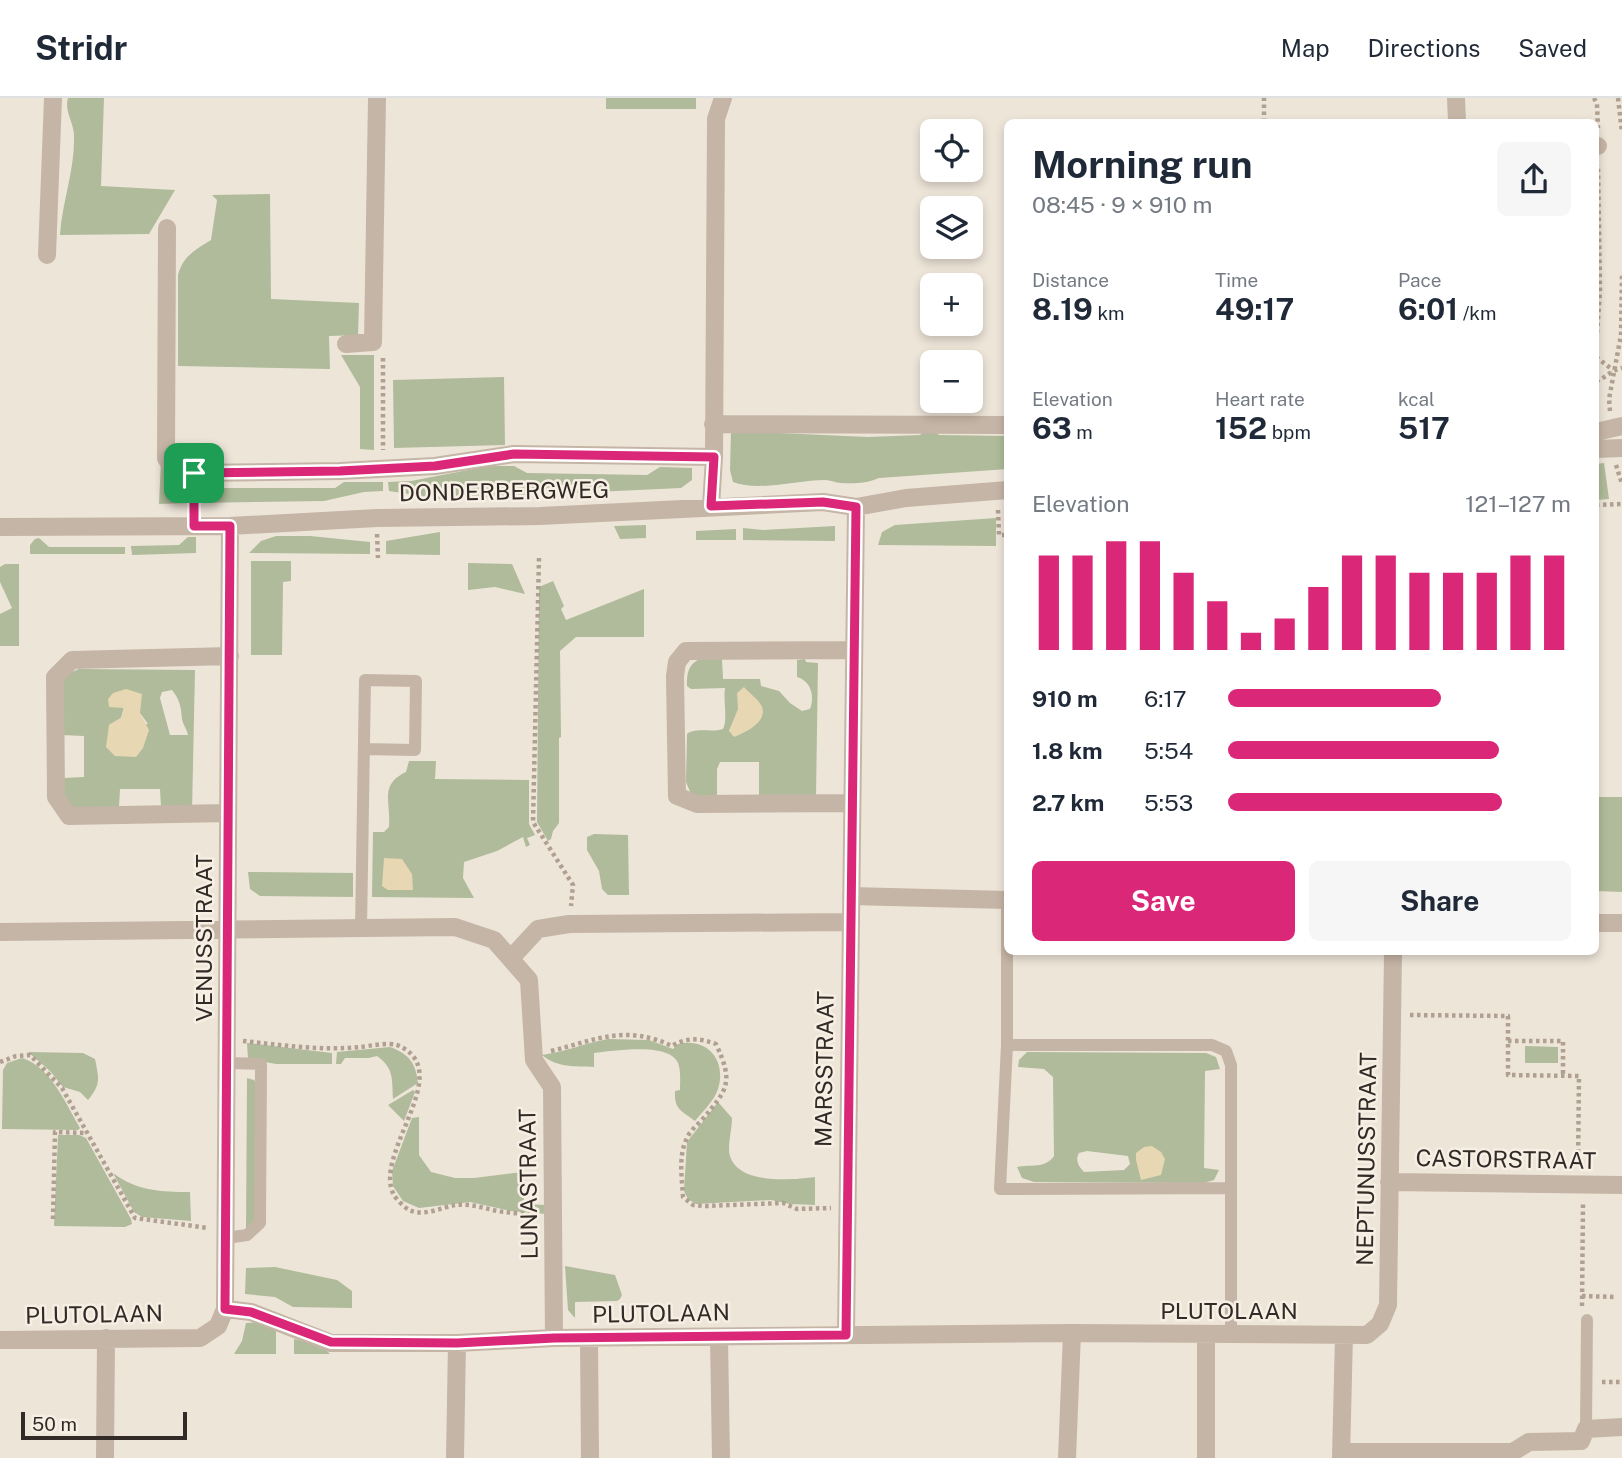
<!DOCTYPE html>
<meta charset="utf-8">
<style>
body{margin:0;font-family:"Public Sans",sans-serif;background:#f6f6f7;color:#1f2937;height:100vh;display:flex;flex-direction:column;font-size:26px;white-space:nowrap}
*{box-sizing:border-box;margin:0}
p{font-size:23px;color:#747a83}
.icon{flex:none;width:38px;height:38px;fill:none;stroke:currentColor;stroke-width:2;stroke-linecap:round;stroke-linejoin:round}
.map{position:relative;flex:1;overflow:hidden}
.panel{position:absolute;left:1004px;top:21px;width:595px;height:836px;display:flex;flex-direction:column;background:#fff;border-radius:10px;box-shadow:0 4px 10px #0003}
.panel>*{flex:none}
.buttons{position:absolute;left:920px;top:21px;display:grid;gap:14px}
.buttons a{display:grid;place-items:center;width:63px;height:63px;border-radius:10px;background:#fff;box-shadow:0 4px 10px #0003;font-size:35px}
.scale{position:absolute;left:21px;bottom:18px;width:166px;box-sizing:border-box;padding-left:7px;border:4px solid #322a26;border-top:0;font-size:19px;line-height:24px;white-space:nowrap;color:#322a26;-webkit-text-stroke:5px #f7efe4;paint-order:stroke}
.pin{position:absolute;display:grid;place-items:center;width:60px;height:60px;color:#fff;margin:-30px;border-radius:14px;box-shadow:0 4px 10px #0006}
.round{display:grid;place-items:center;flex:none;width:74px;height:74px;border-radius:10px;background:#f6f6f7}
.overview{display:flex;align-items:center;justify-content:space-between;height:119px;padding:0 28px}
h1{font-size:38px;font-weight:700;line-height:52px}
.stats{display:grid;grid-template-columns:repeat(3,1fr);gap:10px;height:119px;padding:7px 28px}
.stats div{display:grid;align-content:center}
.stats b{font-size:30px;font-weight:700}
.stats small{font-size:19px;font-weight:400}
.stats p{font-size:19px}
.chart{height:196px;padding:14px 28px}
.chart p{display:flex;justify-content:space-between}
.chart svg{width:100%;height:126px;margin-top:7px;stroke:#db2777;stroke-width:6}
.cta{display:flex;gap:14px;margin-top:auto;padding:14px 28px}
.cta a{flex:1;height:80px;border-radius:10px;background:#db2777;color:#fff;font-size:28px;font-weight:700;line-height:80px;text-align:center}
.cta a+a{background:#f6f6f7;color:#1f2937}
ul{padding:0 28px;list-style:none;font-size:23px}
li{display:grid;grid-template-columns:112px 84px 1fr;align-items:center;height:52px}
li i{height:18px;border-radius:9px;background:#db2777}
header{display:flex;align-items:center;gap:42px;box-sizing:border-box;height:98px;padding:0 35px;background:#fff;border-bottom:2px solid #e0e1e3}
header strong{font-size:33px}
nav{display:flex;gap:38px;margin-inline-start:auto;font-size:24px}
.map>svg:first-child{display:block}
.green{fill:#afbb9a;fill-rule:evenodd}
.sand{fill:#e7d7b2}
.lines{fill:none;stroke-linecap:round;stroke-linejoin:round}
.path{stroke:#b0a091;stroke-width:4.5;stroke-dasharray:3.5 3.5;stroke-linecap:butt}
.lane{stroke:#c5b5a6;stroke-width:12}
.street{stroke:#c5b5a6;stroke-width:18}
.route-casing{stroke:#fff;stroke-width:14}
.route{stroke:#db2777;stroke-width:9}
.labels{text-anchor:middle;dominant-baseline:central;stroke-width:5;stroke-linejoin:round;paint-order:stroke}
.street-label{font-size:23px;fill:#322a26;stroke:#f7efe4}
</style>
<header>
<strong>Stridr</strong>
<nav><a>Map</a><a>Directions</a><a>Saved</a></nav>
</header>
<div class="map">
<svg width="1622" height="1360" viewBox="0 0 1622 1360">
<rect width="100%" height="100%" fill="#eee5d9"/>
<!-- green -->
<path class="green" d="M68,0H104L101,88L175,92L149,136L60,137C62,104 75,72 74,38C74,24 64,14 68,0Z
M606,0H696V11H606Z
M270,96L271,201L359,205L358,237L329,238L330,271L178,268V177C183,158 195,152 211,142L217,102L212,97Z
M341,257H374V352L360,351V289Z
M504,279L505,347L394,350L393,282Z
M927,330H932L939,337L1008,338V371L879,380C868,385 853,386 841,385C836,385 831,382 825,382C798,382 758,394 733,384L730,372L731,333L868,339L920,337Z
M161,362L188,382L189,405L159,406Z
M1604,365L1609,401L1596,402V366Z
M489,368H514L527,375L647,377L660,369L692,370V382L681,390L441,401L389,393L388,384L411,383Z
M198,383L217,390H335L344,384H383V393L364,394L324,403L198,405Z
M996,420V448L878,447L882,434L895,427Z
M646,427V440L620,441L614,428Z
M835,428V443L743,442V430L763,432Z
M736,431V442H696V433Z
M440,434V457L386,456V443Z
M276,438H310L370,444V456L249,455L261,443Z
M188,439H196V455L132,457L131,448L179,447Z
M39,440L49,449H125V456H30V447L35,441Z
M251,463H291V483L283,484L282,557H251Z
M468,465L512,466L525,496L495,489L468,492Z
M5,466H19V548H0V516L12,510L0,484V469Z
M553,483L564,508L561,511L566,522L644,491V539H576L560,553L561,639L559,640V725L553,733L551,741L548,743L537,724L539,489Z
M701,560L722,561L723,581H760L761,588L779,593L790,605L802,613L810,611C815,598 811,583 797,579V562L805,561L806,564L818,565L816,698L759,697V664H720L717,671V699L714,701L691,696L686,684L687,636C696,629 711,635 723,631C728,622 723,602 725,590L691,591L687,588C687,574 688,567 701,560ZM738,595L752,630L729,633L739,611Z
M79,571L195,572L192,714L161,709L160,691H120L119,709L78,713L64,705L63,680L84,679V638L62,637V585L67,576ZM172,592C180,602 181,609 182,621C183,627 187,631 188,637H170L160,600L162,594ZM124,609L140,615L148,626L109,627L121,620Z
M409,663H436L435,681L529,682V726L535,737L527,740L530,747L526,749L523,739L497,753L464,764L463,780L474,800L372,799L373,734H384L389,729C391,703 379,687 406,674Z
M1596,699H1622V794L1596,793Z
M594,736L628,737L629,797H608L602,791L599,773L587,752V739Z
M248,774L353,775V799L260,798L250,791Z
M608,941L649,942L673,951L678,946C707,939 727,962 718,991C714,1003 703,1013 695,1023C682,1013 674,1012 675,993L680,992C680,984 681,972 678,965C669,944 613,953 594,955V969C576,968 557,970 542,957C565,954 585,945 608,941Z
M247,945L332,955V966H276L248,961Z
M1525,948L1558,949V965H1525Z
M390,949C409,956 416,965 418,985L393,1001C392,981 394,970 377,958L369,960H345L341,966H336L337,954Z
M28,954L83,955L95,961C99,981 101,986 88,1002L80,994L63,989L50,973Z
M1027,954L1206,955L1216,959L1220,971L1205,973L1204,1070L1219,1072L1214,1082L1204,1085L1034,1084L1022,1080L1017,1069C1031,1066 1045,1071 1054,1058L1053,979L1044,971L1018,969L1019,962ZM1087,1053L1128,1058L1130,1066L1124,1072L1084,1074C1078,1068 1075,1062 1079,1055Z
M22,960C51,969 66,1006 80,1030L78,1032L2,1031L3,972L7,965Z
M247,980L254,982L259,990V1121L246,1132Z
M413,992L415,994L404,1023L388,1007Z
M718,1004L732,1020C732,1032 727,1049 730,1058C739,1087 792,1082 815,1079V1107L790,1106L771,1102L696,1106L688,1101L684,1093L687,1044Z
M419,1019V1057L431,1074L455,1080H474L523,1074L524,1106L546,1107V1116L511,1113L470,1104L419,1110L403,1103L393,1088L392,1073L412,1020Z
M58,1037H79L86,1040L131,1121L132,1126L125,1129L54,1128Z
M113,1075C137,1093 161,1094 190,1094L191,1123L142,1119L134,1114Z
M565,1168L615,1177L622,1197L620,1201L617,1203L575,1204V1220L568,1212Z
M275,1169L337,1182L352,1193V1210L293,1209L275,1199L245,1196L246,1170Z
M258,1224L276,1230V1256H234L242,1243L246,1225Z
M294,1241L322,1248L330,1256H294Z"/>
<!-- sand -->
<path class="sand" d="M744,589C749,595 757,600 761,607C770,623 745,635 734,639L729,633L738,611L737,595Z
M126,591L142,596L140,615L149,632L143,650L136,659L115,658L106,649L109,627L121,620L124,610L109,609L108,601L113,595Z
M384,760L402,761L412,776L413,792H388L382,788Z
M1152,1048L1161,1054L1165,1061L1161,1077L1141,1082L1136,1062V1055L1144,1049Z"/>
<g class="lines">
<!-- path -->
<path class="path" d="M1594,0L1597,6L1598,30
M1618,0L1622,34
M1264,24V0
M1596,249L1600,194L1598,67
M1596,259L1613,272
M383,260V352
M1596,283C1606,280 1611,272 1622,270
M1610,313L1609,301L1621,237L1622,175
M1616,367L1622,386
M1596,407L1622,406
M998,412L999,437H1008
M377,436L378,460
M539,460L533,724L573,787L571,808
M1410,917L1508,918V977L1579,978L1578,1070
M243,943C282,947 321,953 360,949C370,948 388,944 397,947C459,972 371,1056 394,1097C396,1101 405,1110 409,1112C424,1119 442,1109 456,1107C473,1105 488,1112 504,1114C514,1115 525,1116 536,1117
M1508,943H1563V978
M551,953C596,942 625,926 672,948C687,939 700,940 716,946C734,985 728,991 701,1023C696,1028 690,1033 687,1040C678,1058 682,1079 683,1099L693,1107L706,1108L783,1105L797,1111L831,1110
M0,964L16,958L30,957L62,990L135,1120L208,1130
M53,1121L55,1034L86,1035
M1582,1198L1617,1199
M1582,1208L1583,1105
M1602,1284H1622"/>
<!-- lane -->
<path class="lane" d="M1007,802V947L1000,1091L1231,1090
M361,831L365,582L416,583L415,652L364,651
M1007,947H1212L1226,953L1231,967V1237
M226,1140L247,1137L260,1125L261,966L228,965
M1586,1331L1587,1222"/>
<!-- street -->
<path class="street" d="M1456,0L1457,24
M1596,48H1598
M167,130L166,360L174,373L194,375L340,373L435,368L514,356L714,359
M47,157L53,0
M346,246L373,244L377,0
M713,326L1008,327
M1596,334L1622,328
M1596,351L1622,350
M711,409L714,359L716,21L723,0
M0,429L230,428L377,420L540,418L823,404L856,409L906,400L1008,392
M851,705L697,706L677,698L675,578L677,564L686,553L854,552
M228,715L69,718L56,699L55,579L72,562L230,558
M851,798L1008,802
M1596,825H1622
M0,834L455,829L494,842L529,882L534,962L552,989L554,1240
M511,860L538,831L569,826L851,824
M1389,1084L1622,1087
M225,1211L230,428
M846,1237L856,409
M719,1239L721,1360
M589,1241L590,1360
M0,1242L200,1240L218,1228L225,1211L251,1214L331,1245H457L554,1240L1072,1235L1367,1237L1380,1226L1388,1207L1393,854
M1341,1354H1513L1529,1344L1581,1343L1586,1331L1622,1329
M105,1360L106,1240
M455,1360L457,1245
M1067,1360L1072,1235
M1206,1360V1237
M1341,1360L1344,1237"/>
</g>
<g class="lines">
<!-- route casing -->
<g class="route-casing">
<path id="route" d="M514,356L714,359L711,408L823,404L856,409L846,1237L554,1240L457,1245L331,1244L251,1214L225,1211L230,428H194V375L340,373L435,368Z"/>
</g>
<!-- route -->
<use href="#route" class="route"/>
</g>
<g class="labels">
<!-- street labels -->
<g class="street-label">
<text transform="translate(504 393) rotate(-1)">DONDERBERGWEG</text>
<text transform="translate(203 840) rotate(-90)">VENUSSTRAAT</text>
<text transform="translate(824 971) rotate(-89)">MARSSTRAAT</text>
<text transform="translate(1366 1061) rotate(-89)">NEPTUNUSSTRAAT</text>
<text transform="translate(1506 1061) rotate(1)">CASTORSTRAAT</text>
<text transform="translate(528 1086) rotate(-91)">LUNASTRAAT</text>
<text x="1229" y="1212">PLUTOLAAN</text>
<text transform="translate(661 1215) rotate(-1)">PLUTOLAAN</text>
<text transform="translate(94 1216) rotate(-1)">PLUTOLAAN</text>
</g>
</g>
</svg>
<div class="buttons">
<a><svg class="icon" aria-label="locate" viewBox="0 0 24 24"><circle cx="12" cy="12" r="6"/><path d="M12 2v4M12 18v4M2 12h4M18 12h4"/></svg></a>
<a><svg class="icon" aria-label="layers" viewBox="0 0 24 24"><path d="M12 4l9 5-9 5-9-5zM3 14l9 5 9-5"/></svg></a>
<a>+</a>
<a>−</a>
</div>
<div class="scale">50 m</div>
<div class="pin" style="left:194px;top:375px;background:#1e9e55"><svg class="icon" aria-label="arrive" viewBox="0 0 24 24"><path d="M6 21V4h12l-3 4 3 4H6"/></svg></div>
<section class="panel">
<div class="overview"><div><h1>Morning run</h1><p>08:45 · 9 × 910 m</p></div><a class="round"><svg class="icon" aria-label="share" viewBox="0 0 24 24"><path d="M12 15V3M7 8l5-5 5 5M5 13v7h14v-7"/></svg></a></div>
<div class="stats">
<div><p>Distance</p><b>8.19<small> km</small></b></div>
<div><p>Time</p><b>49:17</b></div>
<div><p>Pace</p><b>6:01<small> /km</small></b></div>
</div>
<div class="stats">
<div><p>Elevation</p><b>63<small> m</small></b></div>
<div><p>Heart rate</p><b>152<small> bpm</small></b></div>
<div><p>kcal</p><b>517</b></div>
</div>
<div class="chart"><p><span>Elevation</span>121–127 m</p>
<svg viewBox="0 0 160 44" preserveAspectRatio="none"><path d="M5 44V11M15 44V11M25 44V6M35 44V6M45 44V17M55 44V27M65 44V38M75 44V33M85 44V22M95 44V11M105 44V11M115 44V17M125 44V17M135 44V17M145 44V11M155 44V11"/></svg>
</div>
<ul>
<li><b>910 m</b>6:17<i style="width:62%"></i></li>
<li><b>1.8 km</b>5:54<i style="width:79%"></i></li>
<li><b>2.7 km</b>5:53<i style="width:80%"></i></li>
</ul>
<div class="cta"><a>Save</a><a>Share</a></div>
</section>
</div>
